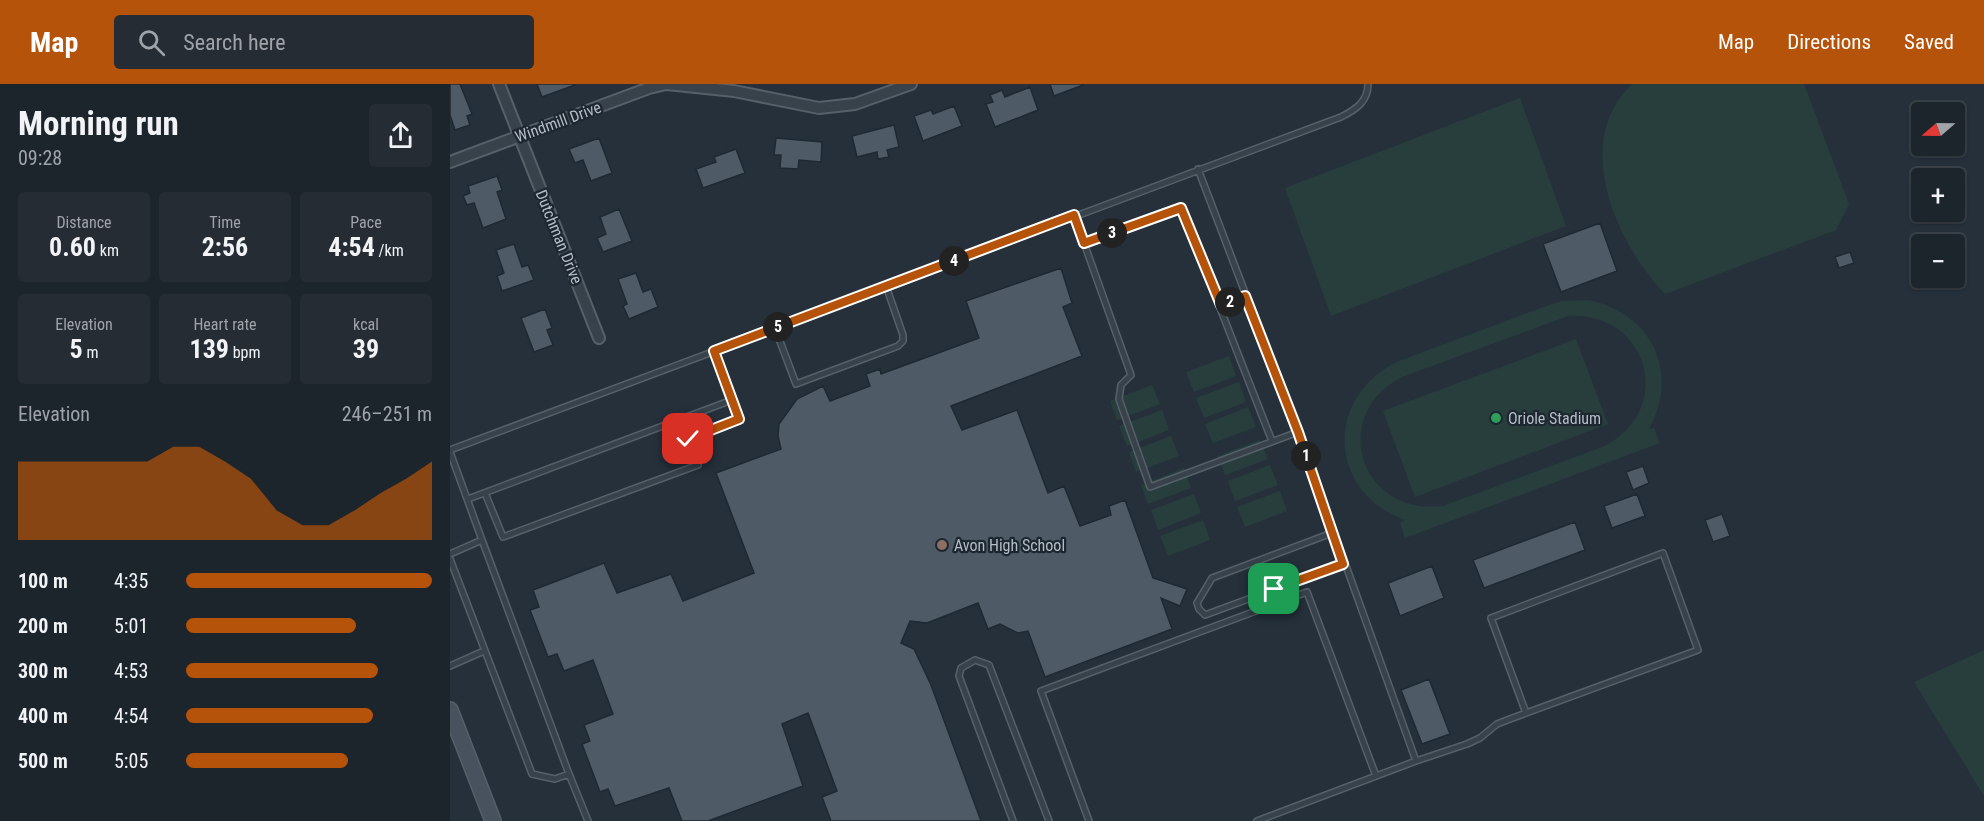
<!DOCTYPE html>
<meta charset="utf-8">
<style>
body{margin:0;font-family:"Roboto Condensed",sans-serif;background:#252c34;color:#f1f3f6;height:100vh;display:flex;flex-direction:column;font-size:22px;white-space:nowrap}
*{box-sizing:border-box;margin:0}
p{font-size:20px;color:#a0a4a9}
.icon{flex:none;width:33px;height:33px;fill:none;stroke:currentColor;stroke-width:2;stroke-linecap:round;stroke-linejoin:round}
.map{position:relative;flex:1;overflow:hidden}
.panel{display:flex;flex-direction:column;background:#1c242c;width:450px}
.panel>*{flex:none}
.needle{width:39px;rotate:250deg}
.buttons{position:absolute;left:1461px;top:18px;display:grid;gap:12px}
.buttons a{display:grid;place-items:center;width:54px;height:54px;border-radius:6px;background:#1c242c;box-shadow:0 2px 4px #0004,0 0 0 2px #3a4148;font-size:30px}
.pin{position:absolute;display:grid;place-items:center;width:51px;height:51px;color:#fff;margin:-26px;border-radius:12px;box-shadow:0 3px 9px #0006}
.km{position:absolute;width:30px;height:30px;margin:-15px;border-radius:50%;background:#222;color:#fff;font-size:16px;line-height:30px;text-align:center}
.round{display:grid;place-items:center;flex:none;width:63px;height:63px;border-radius:6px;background:#252c34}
.head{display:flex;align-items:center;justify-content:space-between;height:102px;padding:0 18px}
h1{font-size:33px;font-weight:700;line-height:45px}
.stats{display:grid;grid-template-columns:repeat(3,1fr);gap:9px;height:102px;padding:6px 18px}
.stats div{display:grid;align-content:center;border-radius:6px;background:#252c34;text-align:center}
.stats b{font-size:26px;font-weight:700}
.stats small{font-size:16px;font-weight:400}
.stats p{font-size:16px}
.chart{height:168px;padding:12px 18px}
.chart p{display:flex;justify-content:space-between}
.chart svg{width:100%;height:108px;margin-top:6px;fill:#b45309;opacity:.7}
ul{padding:0 18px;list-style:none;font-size:20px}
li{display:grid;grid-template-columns:96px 72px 1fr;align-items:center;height:45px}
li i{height:15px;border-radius:8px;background:#b45309}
header{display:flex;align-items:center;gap:36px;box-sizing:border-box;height:84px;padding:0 30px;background:#b45309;color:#fff}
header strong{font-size:28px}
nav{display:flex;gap:33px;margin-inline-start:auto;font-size:21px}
.search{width:420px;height:54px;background:#252c34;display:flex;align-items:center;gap:15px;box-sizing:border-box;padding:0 21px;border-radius:6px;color:#a0a4a9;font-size:22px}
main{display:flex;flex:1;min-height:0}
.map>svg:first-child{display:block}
.green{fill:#283e3d;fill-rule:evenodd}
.building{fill:#4e5b67;stroke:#1f2932;stroke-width:1.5}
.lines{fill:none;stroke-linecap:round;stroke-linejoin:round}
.lane-casing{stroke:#566069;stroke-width:8}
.street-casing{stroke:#566069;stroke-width:14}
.secondary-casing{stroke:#566069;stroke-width:18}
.lane{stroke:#38424b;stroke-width:5}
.street{stroke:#38424b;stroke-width:10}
.secondary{stroke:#47525e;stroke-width:15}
.route-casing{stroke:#fff;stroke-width:12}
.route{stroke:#b45309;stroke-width:8}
.leisure-dot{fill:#2e9e5b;stroke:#1d2730;stroke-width:2}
.education-dot{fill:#8d6e63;stroke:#1d2730;stroke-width:2}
.labels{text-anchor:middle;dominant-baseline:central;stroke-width:4.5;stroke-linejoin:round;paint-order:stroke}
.street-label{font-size:16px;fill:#b4bdc7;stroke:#1d2730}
.poi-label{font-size:16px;fill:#b4bdc7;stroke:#1d2730;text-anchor:start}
</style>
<header>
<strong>Map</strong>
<div class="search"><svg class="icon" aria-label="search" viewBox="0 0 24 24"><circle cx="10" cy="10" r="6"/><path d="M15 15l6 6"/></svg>Search here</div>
<nav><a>Map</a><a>Directions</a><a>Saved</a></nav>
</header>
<main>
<section class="panel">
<div class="head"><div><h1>Morning run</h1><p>09:28</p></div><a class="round"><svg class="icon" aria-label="share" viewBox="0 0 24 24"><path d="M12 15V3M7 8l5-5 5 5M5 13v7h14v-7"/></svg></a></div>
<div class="stats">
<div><p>Distance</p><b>0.60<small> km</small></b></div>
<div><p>Time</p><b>2:56</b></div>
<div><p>Pace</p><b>4:54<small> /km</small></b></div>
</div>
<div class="stats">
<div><p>Elevation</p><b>5<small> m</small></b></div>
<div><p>Heart rate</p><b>139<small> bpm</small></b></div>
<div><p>kcal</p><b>39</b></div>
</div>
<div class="chart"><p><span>Elevation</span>246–251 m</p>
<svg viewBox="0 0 160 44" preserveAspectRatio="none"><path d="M0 44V12L10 12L20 12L30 12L40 12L50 12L60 6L70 6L80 12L90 19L100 32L110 38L120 38L130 32L140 25L150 19L160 12V44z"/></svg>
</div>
<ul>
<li><b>100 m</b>4:35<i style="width:100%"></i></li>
<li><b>200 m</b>5:01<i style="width:69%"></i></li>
<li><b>300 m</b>4:53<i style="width:78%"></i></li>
<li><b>400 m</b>4:54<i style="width:76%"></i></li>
<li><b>500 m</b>5:05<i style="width:66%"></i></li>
</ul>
</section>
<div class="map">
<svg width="1534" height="737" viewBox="0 0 1534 737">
<rect width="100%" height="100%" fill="#25303b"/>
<!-- green -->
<path class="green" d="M1182,0H1354L1399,120L1386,146L1215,210C1166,159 1121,58 1182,0Z
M1070,14L1116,142L881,232L835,104Z
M1138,216C1202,229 1230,288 1199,345L1204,344L1210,359L955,454L950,439L955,436C877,408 874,312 949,277L1099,221L1112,217ZM1118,232C1200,227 1226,328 1152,363L993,422C910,433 878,331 952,293Z
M1126,255L1158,340L965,413L933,327Z
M779,272L786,292L744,308L736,288Z
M789,298L796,318L754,334L746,314Z
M702,301L710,320L667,336L660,317Z
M798,323L806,343L763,359L755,340Z
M712,326L719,346L677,362L669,342Z
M721,352L729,372L686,388L679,368Z
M810,356L818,375L775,391L768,372Z
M820,381L828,401L785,417L778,397Z
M734,384L741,404L698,420L691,401Z
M830,407L837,427L795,443L787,423Z
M744,410L751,429L708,446L701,426Z
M753,436L760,456L718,472L710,452Z
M1534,566V712L1464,598Z"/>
<!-- building -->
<path class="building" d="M0,0H10L22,30L17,32L20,41L5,46L0,31Z
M87,0H125V1L92,13Z
M600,0H633V1L604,12Z
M580,3L588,26L545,43L536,20L543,18L540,11L552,6L555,13Z
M504,22L512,42L473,57L464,32L481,26L483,30Z
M444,41L449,63L437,66L439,73L428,75L427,68L407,73L402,52Z
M149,54L162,89L141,97L133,76L125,79L119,65Z
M326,54L372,58L371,78L349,76L348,85L330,84L331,71H324Z
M286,65L295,89L253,104L246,85L266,78L264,73Z
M47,92L52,106L47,108L56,135L33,144L24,119L17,121L13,112L20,109L18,102Z
M169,125L182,157L153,168L147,154L156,150L150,133Z
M1150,139L1167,187L1111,208L1093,160Z
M64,160L72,183L78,181L84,196L52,207L47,192L54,189L46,166Z
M1400,168L1404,179L1389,184L1385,173Z
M611,184L622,219L613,223L632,272L501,322L512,346L567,326L598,409L614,402L630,442L661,431L659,422L675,416L703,494L737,505L730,522L711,514L722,545L595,593L578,547L568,549L550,540L538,545L528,519L477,539L460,537L451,559L464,565L481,601L531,737H381L372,713L387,707L358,629L332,640L353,702L258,737H232L219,704L165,722L158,705L150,708L132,660L140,657L134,641L163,630L143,576L114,587L107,570L98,573L80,526L89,523L83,506L154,479L167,509L221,490L233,517L304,489L266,389L331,365L328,352L329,340L347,315L373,302L380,317L420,302L416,290L430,285L431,290L529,254L516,217Z
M186,189L193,208L201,205L208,223L179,235L173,222L177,220L168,195Z
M95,225L102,244L97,246L103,261L84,268L71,234Z
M1193,382L1199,399L1183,406L1176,388Z
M1187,410L1195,432L1162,444L1154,422Z
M1272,430L1280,452L1263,458L1255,436Z
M1125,438L1135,466L1034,504L1023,476Z
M982,482L994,514L950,532L938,499Z
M979,595L1000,650L972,660L951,606Z"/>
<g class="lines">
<!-- lane casing -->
<g class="lane-casing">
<path id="lane" d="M748,85L848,348L966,677L807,737
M624,131L634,159
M771,221L795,212
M325,244L346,300L448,262L453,257V251L436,202
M822,357L731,124L634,159L681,291L671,301L669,315L700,403L848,348
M0,366L891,33C905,26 918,18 918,0
M0,368L32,456
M35,409L53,453L248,381L238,355L289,335L282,316
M18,415L282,316L264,267
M882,449L762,494L747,519L749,525L755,531L893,480
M0,470L32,456L119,690L105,695L82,690L0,475
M0,582L34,567
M966,677L1017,660L1030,654L1047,640L1060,635L1248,566L1213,469L1041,534L1076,629
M119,690L138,737
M563,737L509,592L511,584L525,576L539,581L599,737
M639,737L591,607L857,508L926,692"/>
</g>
<!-- street casing -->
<g class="street-casing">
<path id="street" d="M49,0L149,254
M217,0L284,7L369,24L405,20L461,0
M0,78L199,4L216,0"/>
</g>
<!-- secondary casing -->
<g class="secondary-casing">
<path id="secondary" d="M0,626L43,737"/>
</g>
<!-- lane -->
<use href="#lane" class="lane"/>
<!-- street -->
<use href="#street" class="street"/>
<!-- secondary -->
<use href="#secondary" class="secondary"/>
</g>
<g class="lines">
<!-- route casing -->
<g class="route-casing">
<path id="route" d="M238,355L289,335L264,267L624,131L634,159L731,124L771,221L795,212L848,348L893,480L824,505"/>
</g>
<!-- route -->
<use href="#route" class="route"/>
</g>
<!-- markers -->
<circle class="leisure-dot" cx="1046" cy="334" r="6"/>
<circle class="education-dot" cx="492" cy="461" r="6"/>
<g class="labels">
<!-- street labels -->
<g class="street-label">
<text transform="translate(108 38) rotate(-20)">Windmill Drive</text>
<text transform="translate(109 153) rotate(68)">Dutchman Drive</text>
</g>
<!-- poi labels -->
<g class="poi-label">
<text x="1058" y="334">Oriole Stadium</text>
<text x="504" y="461">Avon High School</text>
</g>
</g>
</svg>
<div class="buttons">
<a><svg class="needle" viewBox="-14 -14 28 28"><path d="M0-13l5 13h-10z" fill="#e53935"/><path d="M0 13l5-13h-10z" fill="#a0a4a9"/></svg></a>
<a>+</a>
<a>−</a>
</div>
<div class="pin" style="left:824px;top:505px;background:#1e9e55"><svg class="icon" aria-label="arrive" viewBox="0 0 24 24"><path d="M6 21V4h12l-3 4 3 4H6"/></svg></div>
<div class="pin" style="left:238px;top:355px;background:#d93025"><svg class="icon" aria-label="check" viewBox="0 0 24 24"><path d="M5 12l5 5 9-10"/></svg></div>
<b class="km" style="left:856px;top:372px">1</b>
<b class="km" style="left:780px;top:218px">2</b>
<b class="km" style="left:662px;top:149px">3</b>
<b class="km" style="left:504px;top:177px">4</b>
<b class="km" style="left:328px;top:243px">5</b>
</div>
</main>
